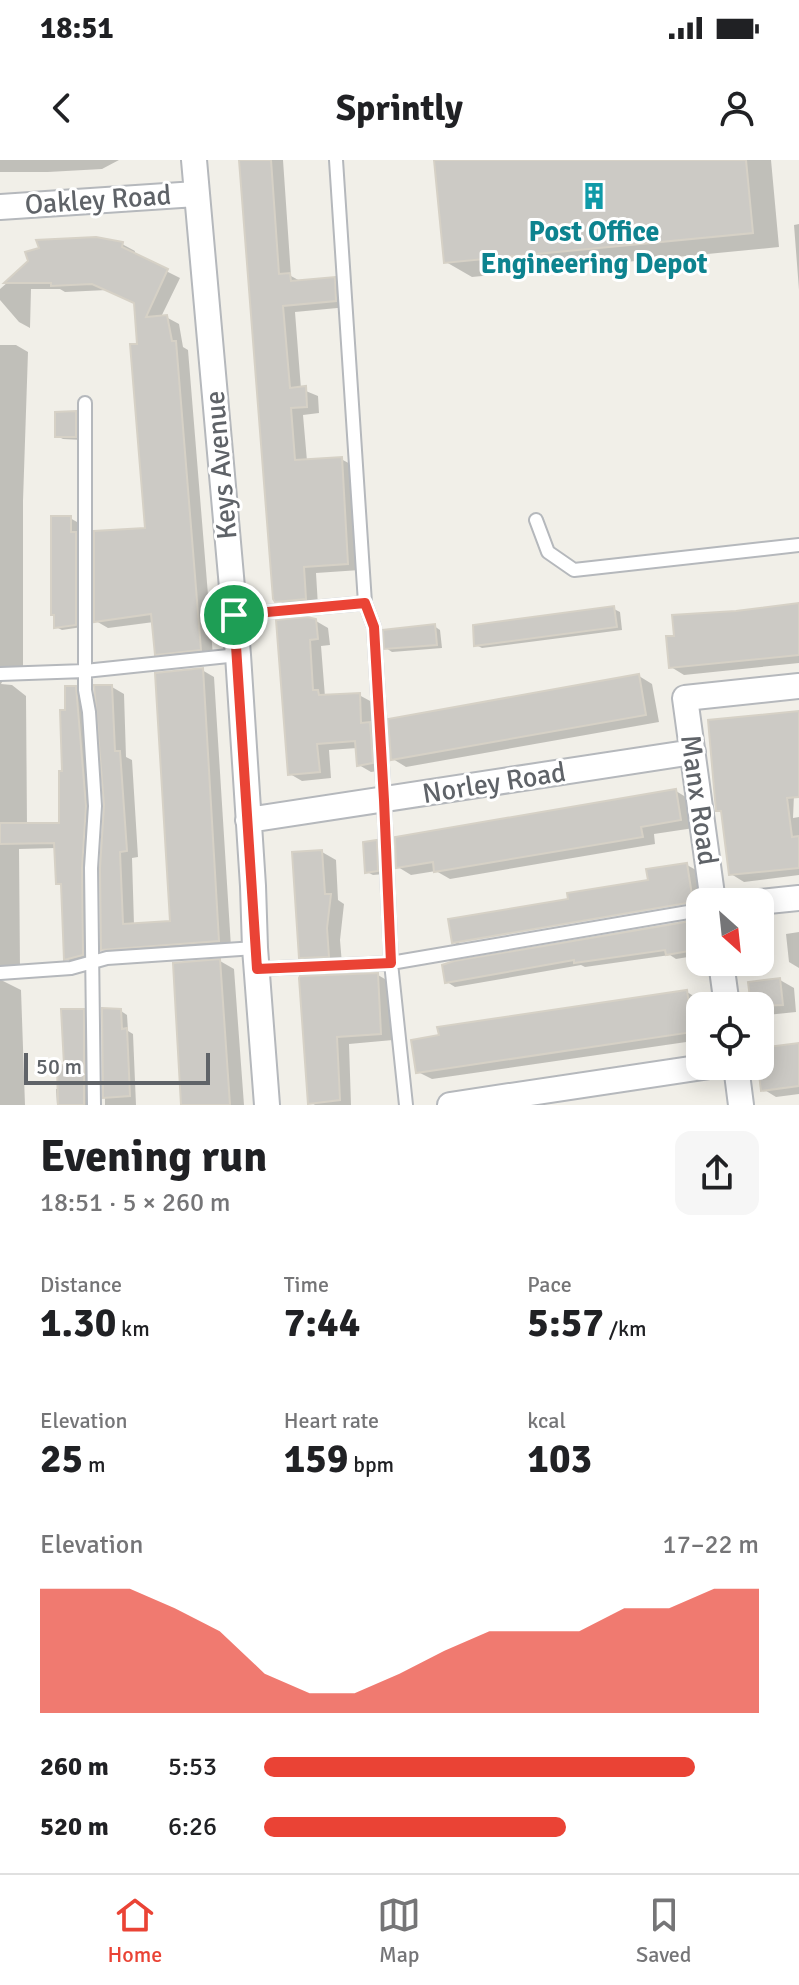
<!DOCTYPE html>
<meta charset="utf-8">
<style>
body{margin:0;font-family:Signika,sans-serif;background:#f6f6f6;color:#202124;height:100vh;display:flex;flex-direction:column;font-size:30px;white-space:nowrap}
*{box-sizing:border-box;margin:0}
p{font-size:26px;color:#757577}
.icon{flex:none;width:44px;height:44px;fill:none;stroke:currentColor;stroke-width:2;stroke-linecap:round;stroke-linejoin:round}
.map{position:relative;height:945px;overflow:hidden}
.sheet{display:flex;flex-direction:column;background:#fff;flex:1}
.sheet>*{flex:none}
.needle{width:52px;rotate:153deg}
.tools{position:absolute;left:686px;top:728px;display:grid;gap:16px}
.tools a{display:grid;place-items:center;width:88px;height:88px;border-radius:16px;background:#fff;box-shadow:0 4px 20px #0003;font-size:40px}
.scale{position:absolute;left:24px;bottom:20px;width:186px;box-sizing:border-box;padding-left:8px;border:4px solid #5f6368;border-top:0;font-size:22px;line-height:28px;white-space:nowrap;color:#5f6368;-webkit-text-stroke:6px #fff;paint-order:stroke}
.pin{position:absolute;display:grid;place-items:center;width:68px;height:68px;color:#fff;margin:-34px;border:4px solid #fff;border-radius:50%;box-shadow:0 2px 8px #0007}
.round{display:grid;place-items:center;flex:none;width:84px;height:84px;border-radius:16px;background:#f6f6f6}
.head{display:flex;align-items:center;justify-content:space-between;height:136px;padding:0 40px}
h1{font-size:44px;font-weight:800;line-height:60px}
.figures{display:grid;grid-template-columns:repeat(3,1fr);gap:12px;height:136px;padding:8px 40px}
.figures div{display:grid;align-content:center}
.figures b{font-size:40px;font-weight:800}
.figures small{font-size:22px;font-weight:400}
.figures p{font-size:22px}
.chart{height:224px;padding:16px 40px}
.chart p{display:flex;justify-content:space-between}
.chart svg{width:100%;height:144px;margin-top:8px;fill:#ea4335;opacity:.7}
ul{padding:0 40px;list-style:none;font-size:26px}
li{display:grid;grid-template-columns:128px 96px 1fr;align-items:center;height:60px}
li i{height:20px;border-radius:10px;background:#ea4335}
.status{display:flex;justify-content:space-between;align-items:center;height:56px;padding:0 40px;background:#fff;direction:ltr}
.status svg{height:22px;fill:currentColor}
header{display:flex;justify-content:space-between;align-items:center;height:104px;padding:0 40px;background:#fff;font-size:36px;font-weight:800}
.menu{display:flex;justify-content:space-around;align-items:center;height:112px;border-top:2px solid #e0e0e0;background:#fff;font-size:22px;color:#757577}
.menu a{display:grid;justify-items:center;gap:4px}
.menu .active{color:#ea4335}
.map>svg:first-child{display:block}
.shadow{fill:#0003}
.building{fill:#cccac5;stroke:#d6d1c6;stroke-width:2}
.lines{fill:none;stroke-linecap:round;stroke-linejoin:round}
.service-casing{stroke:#b5b8bc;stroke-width:16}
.minor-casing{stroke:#b5b8bc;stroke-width:28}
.service{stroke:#fff;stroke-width:12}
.minor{stroke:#fff;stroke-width:24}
.route-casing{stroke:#fff;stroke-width:16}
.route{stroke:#ea4335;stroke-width:10}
.labels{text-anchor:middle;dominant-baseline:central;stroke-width:6;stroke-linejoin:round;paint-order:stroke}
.street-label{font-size:28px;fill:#5f6368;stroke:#fff}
.culture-label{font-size:28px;font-weight:bold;fill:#0d838f;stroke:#fff}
</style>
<div class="status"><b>18:51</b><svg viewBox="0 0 49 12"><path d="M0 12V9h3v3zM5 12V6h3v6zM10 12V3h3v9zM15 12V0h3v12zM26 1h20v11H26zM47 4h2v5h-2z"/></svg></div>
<header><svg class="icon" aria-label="back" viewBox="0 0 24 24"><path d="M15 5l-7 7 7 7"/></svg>Sprintly<svg class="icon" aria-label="person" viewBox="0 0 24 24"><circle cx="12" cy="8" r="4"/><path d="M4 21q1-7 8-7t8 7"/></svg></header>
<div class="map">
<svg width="799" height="945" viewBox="0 0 799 945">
<rect width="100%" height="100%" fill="#f1efe8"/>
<!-- shadow -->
<path class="shadow" d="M0,0H119L102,9L48,12H0Z
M239,0H283L291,116L302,122L334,119L347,126L348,147L295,152L301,229L318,236L319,253L303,255L307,301L341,299L354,306L360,410L316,413L318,446L290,448L275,438Z
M436,0H771L779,87L472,117L446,102Z
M799,64V130L794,65Z
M122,84L135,91L134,95L180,118L161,157H166L179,164L183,187L188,190L213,496L169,501L157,493L154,462L108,468L96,461L147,370L136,143L107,130L65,132L60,129H31L30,168L19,162L0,140V129L31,102Z
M0,185H16L28,192L23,341V510L7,512L1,524L12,525L26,536L27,665H61L67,552L75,528L87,534L94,801L77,805L65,798L63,726L58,723L56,688L19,689L20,809L7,811L1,820L21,830L25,945H0Z
M76,253L82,257V280L63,279L57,276Z
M70,358L77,362V375L82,378V467L62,470L56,467Z
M799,445V503L684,515L671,507Z
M614,449L620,452L622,470L482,488L476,485Z
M316,461L328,468L330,485L321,486L325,537L359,535L372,542L373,566L382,571L385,610L371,612L359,605L357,588L329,590L331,618L302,621L290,614L278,462Z
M434,466L440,470L442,488L392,492L386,488Z
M202,510L214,517L231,787L115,796L103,789L112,527L124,534L126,597L132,600L138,697L132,698L134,765L172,763Z
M639,516L652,524L659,562L406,607L393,599Z
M799,553V611H795L793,658L799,657V715L744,722L731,714L724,653L718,650Z
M676,631L689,639L694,668L654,674L655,684L450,719L436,711L411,715L398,707Z
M376,682L382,686L384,714L373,715L367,712Z
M322,692L336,700L338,740L344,744L340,780L342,804L315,805L301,797Z
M687,705L696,710L700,739L459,780V784L700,743V746L462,787L453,782L450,761L570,741L569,734L650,722L649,711Z
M691,763L699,768L700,795L676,799L670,795L585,807L581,805L455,827L447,822Z
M799,772V808L789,802L786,774Z
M220,801L234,809L244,945H183Z
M378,815L390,822L393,880L349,884L351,945H315L310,942L302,818Z
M780,820L794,828L796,852L767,855L760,851V846H753L750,823Z
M687,832L700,840L704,846H700V880L432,919L418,912Z
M104,850L121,851L127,855L128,871L133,874L136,945H105Z
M83,851L90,854L91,945H57L56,929H60Z
M763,859L769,863L773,888L799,885V934L776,937L763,929L760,906V860Z"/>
<!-- building -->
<path class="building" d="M239,0H271L279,114L290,113L291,121L335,117L336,141L283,146L290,228L306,226L307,247L291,248L295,300L342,297L348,404L304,407L306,439L275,442L273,439Z
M434,0H746L753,73L444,103Z
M96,77L123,82L122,87L168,109L146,157L167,155L172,181H176L201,490L155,495L151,454L94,462V371L145,368L130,184H137L134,143L92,124L51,126V123H4L28,101L25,92L39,88L36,80Z
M76,251V277H55V252Z
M51,356H71V372H76V465L54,468V455H51Z
M799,443V495L669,508L666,476H674L672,455L736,451Z
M614,446L617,467L474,486L473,465Z
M307,457L316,459L318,479L310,480L313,530H318L319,535L360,533L361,563L370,562L373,603L357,606L355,581L317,584L320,612L288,615L276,460Z
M435,464L437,485L384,489L383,470Z
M203,508L219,781L101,790L100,708L104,645L94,525H112L115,591H120L127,691L120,692L123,764L170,761L155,513Z
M639,514L646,555L391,600L388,559Z
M65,526H76L86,646L82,708L83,795L64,800L61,724H56L54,683L0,684V663H59V611H62L60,550H65Z
M799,551V637L787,638L792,677L799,676V708L729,715L721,651H716L708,560Z
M676,629L681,660L641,667L643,677L434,712L433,702L396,708L395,677Z
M377,680L378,711L365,713L363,682Z
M322,690L325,734H331L327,768L329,797L299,798L292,692Z
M687,703L693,742L452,783L448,759L568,739L567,733L648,720L646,709Z
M691,761L695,790L666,795L665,790L574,803V800L445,823L442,805L454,801Z
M220,799L230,945H181L173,803Z
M378,813L381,874L337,877L340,940L308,944L299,818L300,816Z
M780,818L783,845L751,846L748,822Z
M687,830L689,845L700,844V868L693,870V872L416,913L411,880L439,875L437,867Z
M102,848L121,849L122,869L127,868L130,936L103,938Z
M61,849H84V945H58L57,906L64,905Z
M799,883V926L761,931L758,906H760V888Z"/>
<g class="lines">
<!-- service casing -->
<g class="service-casing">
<path id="service" d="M85,243V530L89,552L95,646L91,708L94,945
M536,360L548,392L574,410L799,385
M365,443L374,467L384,640L391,803L406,945
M234,455L365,443L336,0
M0,514L85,511L238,495
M257,809L391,803L700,750
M0,813L71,808L107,798L255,788"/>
</g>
<!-- minor casing -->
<g class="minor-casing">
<path id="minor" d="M194,0L238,495L253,726L255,788L267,945
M0,47L196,34
M248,660L693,592
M713,742L685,538L799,526
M760,742L799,738
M721,802L727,846
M736,906L741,945
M450,945L710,906"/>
</g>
<!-- service -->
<use href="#service" class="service"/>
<!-- minor -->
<use href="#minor" class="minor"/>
</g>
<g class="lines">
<!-- route casing -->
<g class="route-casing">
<path id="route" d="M365,443L374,467L384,640L391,803L257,809L234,455Z"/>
</g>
<!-- route -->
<use href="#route" class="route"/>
</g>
<!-- icons -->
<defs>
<g id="building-bare" transform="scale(2.16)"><path d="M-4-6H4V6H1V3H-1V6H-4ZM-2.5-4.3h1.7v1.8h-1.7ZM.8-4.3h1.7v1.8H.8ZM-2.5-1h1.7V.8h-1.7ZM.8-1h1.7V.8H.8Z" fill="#0f9aa8" stroke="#fff" stroke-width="2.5" paint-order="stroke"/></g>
</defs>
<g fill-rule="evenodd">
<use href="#building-bare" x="594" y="36"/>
</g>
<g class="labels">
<!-- street labels -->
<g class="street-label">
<text transform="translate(98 40) rotate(-4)">Oakley Road</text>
<text transform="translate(221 305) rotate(-95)">Keys Avenue</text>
<text transform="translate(494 623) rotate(-9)">Norley Road</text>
<text transform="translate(699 640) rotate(82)">Manx Road</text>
</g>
<!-- culture labels -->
<g class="culture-label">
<text x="594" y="72">Post Office<tspan x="594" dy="32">Engineering Depot</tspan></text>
</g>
</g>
</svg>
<div class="tools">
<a><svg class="needle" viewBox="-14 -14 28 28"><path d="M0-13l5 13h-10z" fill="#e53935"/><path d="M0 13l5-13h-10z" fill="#757577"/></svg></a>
<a><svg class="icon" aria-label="locate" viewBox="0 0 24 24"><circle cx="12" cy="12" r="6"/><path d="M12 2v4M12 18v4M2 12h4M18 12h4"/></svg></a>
</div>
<div class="scale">50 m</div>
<div class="pin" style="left:234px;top:455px;background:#1e9e55"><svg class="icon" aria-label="arrive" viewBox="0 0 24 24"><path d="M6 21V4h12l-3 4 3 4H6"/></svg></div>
</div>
<section class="sheet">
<div class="head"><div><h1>Evening run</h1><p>18:51 · 5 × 260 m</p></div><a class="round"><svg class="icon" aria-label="share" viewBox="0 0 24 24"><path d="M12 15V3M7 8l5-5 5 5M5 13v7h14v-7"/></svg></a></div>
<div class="figures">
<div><p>Distance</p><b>1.30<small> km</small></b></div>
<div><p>Time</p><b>7:44</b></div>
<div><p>Pace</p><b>5:57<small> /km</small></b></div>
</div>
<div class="figures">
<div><p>Elevation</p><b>25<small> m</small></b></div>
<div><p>Heart rate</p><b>159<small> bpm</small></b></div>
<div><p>kcal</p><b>103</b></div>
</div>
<div class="chart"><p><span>Elevation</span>17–22 m</p>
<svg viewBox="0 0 160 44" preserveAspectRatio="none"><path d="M0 44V6L10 6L20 6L30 12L40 19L50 32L60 38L70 38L80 32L90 25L100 19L110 19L120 19L130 12L140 12L150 6L160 6V44z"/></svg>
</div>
<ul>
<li><b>260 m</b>5:53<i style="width:87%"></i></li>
<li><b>520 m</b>6:26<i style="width:61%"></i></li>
</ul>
</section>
<nav class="menu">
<a class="active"><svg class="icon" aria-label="home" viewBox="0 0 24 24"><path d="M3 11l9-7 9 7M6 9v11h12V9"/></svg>Home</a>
<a><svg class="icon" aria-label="map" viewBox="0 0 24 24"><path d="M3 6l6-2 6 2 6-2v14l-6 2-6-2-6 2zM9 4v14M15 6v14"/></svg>Map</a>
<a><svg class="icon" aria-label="saved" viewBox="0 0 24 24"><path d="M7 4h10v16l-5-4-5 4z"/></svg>Saved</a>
</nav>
